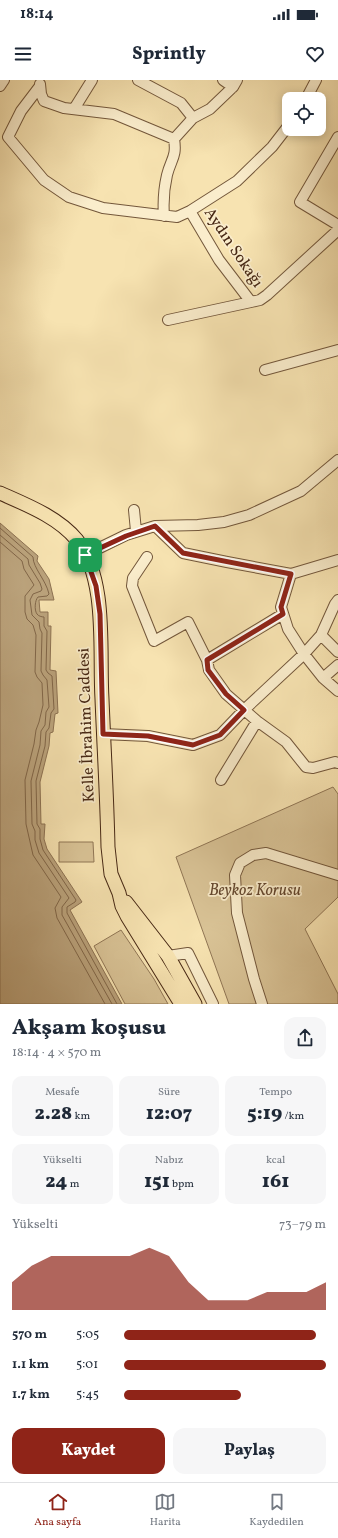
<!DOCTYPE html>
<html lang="tr">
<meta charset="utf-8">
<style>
body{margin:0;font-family:Vollkorn,serif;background:#f6f6f7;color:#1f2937;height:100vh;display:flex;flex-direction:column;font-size:15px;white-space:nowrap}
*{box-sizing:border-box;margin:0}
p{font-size:13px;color:#747a83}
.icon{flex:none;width:22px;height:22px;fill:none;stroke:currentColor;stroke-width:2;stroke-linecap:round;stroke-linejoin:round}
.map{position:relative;height:924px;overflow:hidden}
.side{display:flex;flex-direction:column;background:#fff;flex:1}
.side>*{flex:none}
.controls{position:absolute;left:282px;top:12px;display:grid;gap:8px}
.controls a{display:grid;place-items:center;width:44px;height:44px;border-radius:8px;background:#fff;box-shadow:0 2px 10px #0003;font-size:20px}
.pin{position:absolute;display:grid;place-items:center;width:34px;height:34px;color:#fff;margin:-17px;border-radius:8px;box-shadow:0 2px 6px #0006}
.round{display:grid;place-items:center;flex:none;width:42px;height:42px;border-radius:12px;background:#f6f6f7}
.headline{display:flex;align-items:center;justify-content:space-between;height:68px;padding:0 12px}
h1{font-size:22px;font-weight:800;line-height:30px}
.figures{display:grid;grid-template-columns:repeat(3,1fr);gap:6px;height:68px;padding:4px 12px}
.figures div{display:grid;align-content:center;border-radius:10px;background:#f6f6f7;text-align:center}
.figures b{font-size:20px;font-weight:800}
.figures small{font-size:11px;font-weight:400}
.figures p{font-size:11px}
.chart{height:112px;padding:8px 12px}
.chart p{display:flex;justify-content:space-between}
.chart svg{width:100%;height:72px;margin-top:4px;fill:#8f2418;opacity:.7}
.action{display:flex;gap:8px;margin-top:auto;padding:8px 12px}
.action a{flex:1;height:46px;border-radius:12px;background:#8f2418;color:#fff;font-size:16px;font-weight:800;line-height:46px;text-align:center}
.action a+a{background:#f6f6f7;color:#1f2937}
ul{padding:0 12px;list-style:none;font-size:13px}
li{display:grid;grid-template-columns:64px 48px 1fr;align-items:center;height:30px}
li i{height:10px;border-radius:5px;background:#8f2418}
.status{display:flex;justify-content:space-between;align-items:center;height:28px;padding:0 20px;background:#fff;direction:ltr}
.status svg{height:11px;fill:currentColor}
header{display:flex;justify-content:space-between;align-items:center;height:52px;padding:0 12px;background:#fff;font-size:18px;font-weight:800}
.tab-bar{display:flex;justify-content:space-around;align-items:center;height:56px;border-top:1px solid #e0e1e3;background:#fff;font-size:11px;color:#747a83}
.tab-bar a{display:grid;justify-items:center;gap:2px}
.tab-bar .selected{color:#8f2418}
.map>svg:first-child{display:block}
.green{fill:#d9c396;stroke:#907655}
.water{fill:#bba37c;stroke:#8d7252}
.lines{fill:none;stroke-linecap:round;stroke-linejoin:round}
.shore{stroke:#816648;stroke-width:1}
.minor-casing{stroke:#73573b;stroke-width:12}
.major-casing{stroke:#472814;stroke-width:15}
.minor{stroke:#faedcc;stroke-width:10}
.major{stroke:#f7e3b1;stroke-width:13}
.route-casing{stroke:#fff;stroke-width:8}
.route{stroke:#8f2418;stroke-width:5}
.labels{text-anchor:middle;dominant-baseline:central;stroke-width:3.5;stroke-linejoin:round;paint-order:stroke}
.street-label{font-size:16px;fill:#472814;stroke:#faedcc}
.park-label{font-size:16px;font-style:italic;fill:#64472e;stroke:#faedcc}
</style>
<div class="status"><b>18:14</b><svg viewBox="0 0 49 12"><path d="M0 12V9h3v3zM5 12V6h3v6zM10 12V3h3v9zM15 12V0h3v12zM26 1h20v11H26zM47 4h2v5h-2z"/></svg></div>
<header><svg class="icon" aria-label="menu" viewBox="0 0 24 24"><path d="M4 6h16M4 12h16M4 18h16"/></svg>Sprintly<svg class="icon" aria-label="heart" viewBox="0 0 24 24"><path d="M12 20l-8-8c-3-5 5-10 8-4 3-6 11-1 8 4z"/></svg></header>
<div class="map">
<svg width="338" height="924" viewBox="0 0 338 924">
<rect width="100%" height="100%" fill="#f7e3b1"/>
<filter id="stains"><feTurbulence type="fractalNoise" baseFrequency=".005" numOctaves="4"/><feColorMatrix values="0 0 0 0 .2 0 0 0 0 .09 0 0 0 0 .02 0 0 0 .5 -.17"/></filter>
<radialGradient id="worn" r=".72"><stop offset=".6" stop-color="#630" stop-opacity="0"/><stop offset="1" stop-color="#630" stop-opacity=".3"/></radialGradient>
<!-- green -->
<path class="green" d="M75,465L85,486C75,483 70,474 75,465Z
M333,707L338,714V817L305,849L338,914V924H229L176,777Z
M59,762H93L94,782H59Z
M121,850L154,899L168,924H125L94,866Z"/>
<!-- water -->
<path class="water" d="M0,443L38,476L37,481L49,499L54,520H39L40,532H48V546H51L50,590L56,591L58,633L55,634L53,652L50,653L49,666L40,702L41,744H45L44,759L47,769L82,822L70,830L122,924H0Z"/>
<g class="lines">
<!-- shore -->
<path class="shore" d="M0,448L33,477C33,488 46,500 49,514L47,516L38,517C35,520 34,530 37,534C38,536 42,537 44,537V546L47,551L46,590L48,593L52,596L54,629L51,633L49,648L46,652L45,666L36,701L37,744L40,749V759L43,770L76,820L75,822L67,827V833L117,924
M0,455L28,479L29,485L40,503L42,509L41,511L33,514L30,520L32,535L39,542L40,549L42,553L41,591L43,595L47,600L49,627L46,632L45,645L41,651L40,665L31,701L32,744L35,751V760L39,773L69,818L62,827V835L112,924
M0,462L22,481L24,489L34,505L25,516V532L27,539L33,545L36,555L35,592L37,597L42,603L43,625L39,642L36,650L34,664L25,700L26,744L33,775L61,817L55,828L57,838L105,924"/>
<!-- minor casing -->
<g class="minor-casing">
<path id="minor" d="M138,0L181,23L193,38
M223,0L233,7
M40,4L41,14L44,21L64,28L114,34L174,59L193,38L210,29L233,7L237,0
M0,6L4,0
M40,6L21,31L8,57L44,100L69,117L103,128L177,137L190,131L237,101L272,67L289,45
M306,19L316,0
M74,29L92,0
M338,57L300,122L338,145
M190,131L219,180L251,222L260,220L267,215L338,150
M164,136C163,123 164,108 167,95C171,79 177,77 174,59
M168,240L251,222
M265,290L338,270
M134,430L136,451
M155,446L183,473L227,482L291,494L338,480
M85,475L126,455L155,446L198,445L224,442L249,435L301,411L338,380
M147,477L133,498L132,506L154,561L188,542L207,580L209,590L226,614L257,641L286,662L306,687L313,688L335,682L338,683
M291,494L281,527L288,549L304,574L323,598L338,611
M321,555L338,572
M207,580L283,534
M323,598L338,585
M103,654L148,656L193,665L220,655L244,630L304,574L321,555L335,524L338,520
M221,700L257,641
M168,876L188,873L213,924
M262,924L254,899L237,833L235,795L240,783L253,775L266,773L338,795"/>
</g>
<!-- major casing -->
<g class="major-casing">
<path id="major" d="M0,413C27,425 58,437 77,460C108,500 99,571 102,619C104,669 107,718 108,767L111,794L119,813L122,826L127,836L181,924
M126,822L168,876L195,924"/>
</g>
<!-- minor -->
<use href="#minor" class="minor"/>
<!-- major -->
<use href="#major" class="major"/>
</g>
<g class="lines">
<!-- route casing -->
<g class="route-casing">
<path id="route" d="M155,446L183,473L291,494L281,527L283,534L207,580L208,590L226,614L244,630L220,655L193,665L148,656L103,654L100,534L96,506L85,475L126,456Z"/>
</g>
<!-- route -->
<use href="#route" class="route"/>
</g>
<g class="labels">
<!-- street labels -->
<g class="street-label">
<text transform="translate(233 168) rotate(56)">Aydın Sokağı</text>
<text transform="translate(87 645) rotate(-92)">Kelle İbrahim Caddesi</text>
</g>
<!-- park labels -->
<g class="park-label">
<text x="255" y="811">Beykoz Korusu</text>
</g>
</g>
<rect width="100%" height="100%" filter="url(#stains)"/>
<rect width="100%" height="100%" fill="url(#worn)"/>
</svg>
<div class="controls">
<a><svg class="icon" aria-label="locate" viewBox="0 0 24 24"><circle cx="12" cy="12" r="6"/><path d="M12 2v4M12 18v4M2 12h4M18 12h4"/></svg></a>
</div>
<div class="pin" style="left:85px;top:475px;background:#1e9e55"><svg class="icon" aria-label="arrive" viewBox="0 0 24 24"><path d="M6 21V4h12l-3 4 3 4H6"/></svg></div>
</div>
<section class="side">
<div class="headline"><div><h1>Akşam koşusu</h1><p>18:14 · 4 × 570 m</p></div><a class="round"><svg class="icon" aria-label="share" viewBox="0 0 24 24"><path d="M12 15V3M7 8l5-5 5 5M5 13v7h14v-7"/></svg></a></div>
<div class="figures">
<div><p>Mesafe</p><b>2.28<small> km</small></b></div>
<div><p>Süre</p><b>12:07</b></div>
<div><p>Tempo</p><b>5:19<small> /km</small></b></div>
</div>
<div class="figures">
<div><p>Yükselti</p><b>24<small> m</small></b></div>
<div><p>Nabız</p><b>151<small> bpm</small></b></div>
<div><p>kcal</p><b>161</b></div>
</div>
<div class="chart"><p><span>Yükselti</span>73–79 m</p>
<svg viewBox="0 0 160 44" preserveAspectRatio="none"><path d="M0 44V27L10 17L20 11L30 11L40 11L50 11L60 11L70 6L80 11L90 27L100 38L110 38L120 38L130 33L140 33L150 33L160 27V44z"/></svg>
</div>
<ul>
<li><b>570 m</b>5:05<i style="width:95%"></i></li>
<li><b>1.1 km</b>5:01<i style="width:100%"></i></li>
<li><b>1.7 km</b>5:45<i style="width:58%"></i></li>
</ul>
<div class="action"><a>Kaydet</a><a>Paylaş</a></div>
</section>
<nav class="tab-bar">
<a class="selected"><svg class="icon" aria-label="home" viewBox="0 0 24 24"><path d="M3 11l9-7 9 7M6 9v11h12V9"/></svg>Ana sayfa</a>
<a><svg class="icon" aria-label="map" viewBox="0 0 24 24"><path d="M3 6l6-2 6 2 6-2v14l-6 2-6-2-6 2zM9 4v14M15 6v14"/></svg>Harita</a>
<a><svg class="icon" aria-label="saved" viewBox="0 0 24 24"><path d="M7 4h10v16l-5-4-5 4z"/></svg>Kaydedilen</a>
</nav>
